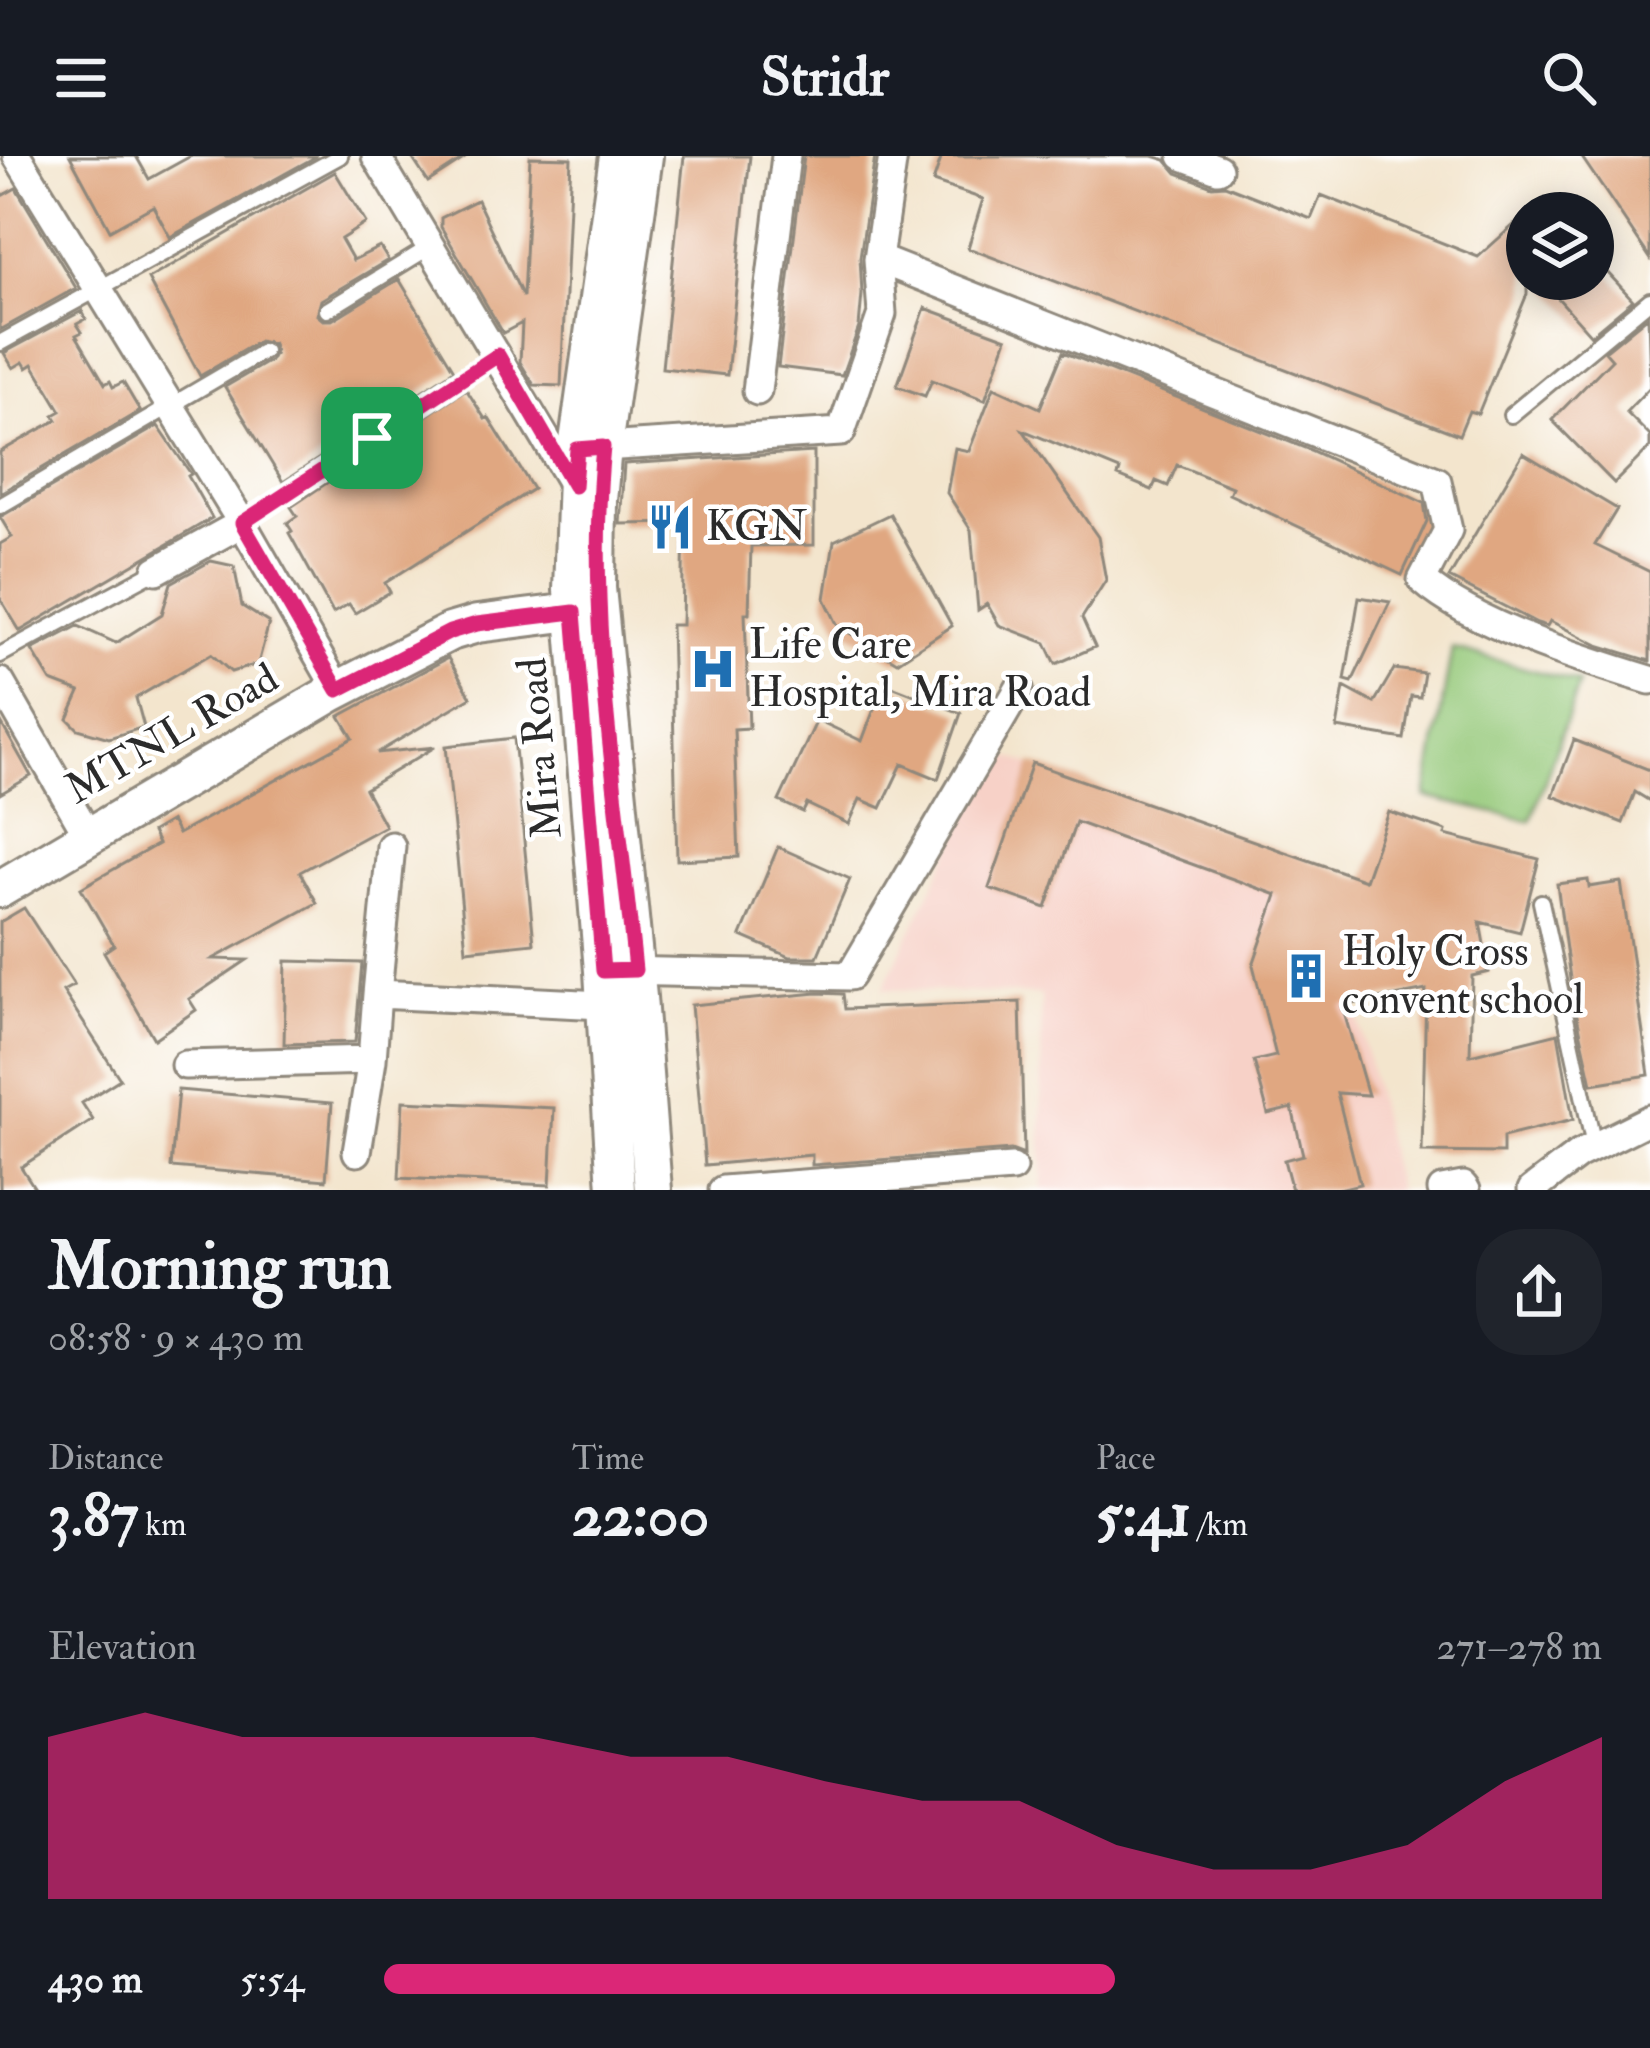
<!DOCTYPE html>
<meta charset="utf-8">
<style>
body{margin:0;font-family:"IM FELL Double Pica",serif;background:#20242c;color:#f1f3f6;height:100vh;display:flex;flex-direction:column;font-size:45px;white-space:nowrap}
*{box-sizing:border-box;margin:0}
p{font-size:39px;color:#9ea1a6}
.icon{flex:none;width:66px;height:66px;fill:none;stroke:currentColor;stroke-width:2;stroke-linecap:round;stroke-linejoin:round}
.map{position:relative;height:1034px;overflow:hidden}
.sheet{display:flex;flex-direction:column;background:#171b24;flex:1}
.sheet>*{flex:none}
.controls{position:absolute;left:1506px;top:36px;display:grid;gap:24px}
.controls a{display:grid;place-items:center;width:108px;height:108px;border-radius:50%;background:#171b24;box-shadow:0 6px 30px #0003;font-size:60px}
.pin{position:absolute;display:grid;place-items:center;width:102px;height:102px;color:#fff;margin:-51px;border-radius:24px;box-shadow:0 6px 18px #0006}
.round{display:grid;place-items:center;flex:none;width:126px;height:126px;border-radius:48px;background:#20242c}
.head{display:flex;align-items:center;justify-content:space-between;height:204px;padding:0 48px}
h1{font-size:66px;font-weight:700;line-height:90px}
.metrics{display:grid;grid-template-columns:repeat(3,1fr);gap:18px;height:204px;padding:12px 48px}
.metrics div{display:grid;align-content:center}
.metrics b{font-size:60px;font-weight:700}
.metrics small{font-size:33px;font-weight:400}
.metrics p{font-size:33px}
.chart{height:336px;padding:24px 48px}
.chart p{display:flex;justify-content:space-between}
.chart svg{width:100%;height:216px;margin-top:12px;fill:#db2777;opacity:.7}
ul{padding:0 48px;list-style:none;font-size:39px}
li{display:grid;grid-template-columns:192px 144px 1fr;align-items:center;height:90px}
li i{height:30px;border-radius:15px;background:#db2777}
header{display:flex;justify-content:space-between;align-items:center;height:156px;padding:0 48px;background:#171b24;font-size:54px;font-weight:700}
.map>svg:first-child{display:block}
.built{fill:#f7d1c7}
.green{fill:#96c97a;stroke:#607a52;stroke-width:3}
.building{fill:#e0a781}
.lines{fill:none;stroke-linecap:round;stroke-linejoin:round}
.lane-casing{stroke:#8f887c;stroke-width:20}
.street-casing{stroke:#8f887c;stroke-width:33}
.secondary-casing{stroke:#8f887c;stroke-width:42}
.lane{stroke:#fff;stroke-width:14}
.street{stroke:#fff;stroke-width:27}
.secondary{stroke:#fff;stroke-width:36}
.route-casing{stroke:#fff;stroke-width:24}
.route{stroke:#db2777;stroke-width:15}
.labels{text-anchor:middle;dominant-baseline:central;stroke-width:9;stroke-linejoin:round;paint-order:stroke}
.poi-label{font-size:42px;fill:#2b2b2b;stroke:#fff;text-anchor:start}
.street-label{font-size:42px;fill:#2b2b2b;stroke:#fff}
</style>
<header><svg class="icon" aria-label="menu" viewBox="0 0 24 24"><path d="M4 6h16M4 12h16M4 18h16"/></svg>Stridr<svg class="icon" aria-label="search" viewBox="0 0 24 24"><circle cx="10" cy="10" r="6"/><path d="M15 15l6 6"/></svg></header>
<div class="map">
<svg width="1650" height="1034" viewBox="0 0 1650 1034">
<rect width="100%" height="100%" fill="#fff"/>
<filter id="ink" filterUnits="userSpaceOnUse"><feTurbulence type="fractalNoise" baseFrequency=".00833" numOctaves="2"/><feDisplacementMap in="SourceGraphic" scale="24" xChannelSelector="R" yChannelSelector="G"/><feConvolveMatrix kernelMatrix="1 2 1 2 8 2 1 2 1" color-interpolation-filters="sRGB"/></filter>
<filter id="wash" filterUnits="userSpaceOnUse"><feTurbulence type="fractalNoise" baseFrequency=".004" numOctaves="4" result="noise"/><feDisplacementMap in="SourceGraphic" scale="48" xChannelSelector="R" yChannelSelector="G"/><feGaussianBlur stdDeviation="2.7" result="paint"/><feColorMatrix in="noise" values="0 0 0 0 0 0 0 0 0 0 0 0 0 0 0 0 0 1.4 0 .05"/><feComposite in="paint" operator="in"/></filter>
<g filter="url(#wash)">
<rect width="100%" height="100%" fill="#f3e5cd"/>
<!-- built -->
<path class="built" d="M998,597L1365,724L1352,836L1397,1034H1042L1041,839L883,833Z"/>
<!-- green -->
<path class="green" d="M1452,492L1579,527L1531,665L1426,641Z"/>
<g id="blocks">
<!-- building -->
<path class="building" d="M70,0H136L149,23L191,0H317L170,81L153,50L110,74Z
M411,0H468L428,26Z
M684,0H750L727,219L662,212Z
M804,0H875L860,101L862,138L859,171L842,219L778,211Z
M942,0H1153L1166,4L1177,17L1212,30L1225,29L1311,63L1321,39L1478,101L1527,57V138L1478,258L1469,255L1459,279L968,92L983,43L933,26Z
M1581,0H1650V102L1615,50Z
M530,1L571,2L561,230L534,229L520,206L522,167L503,177L441,71V62L477,44L523,141Z
M335,16L366,67L341,83L353,104L380,91L388,104L321,144L317,159L323,164H332L399,123L454,214L283,326L225,231L271,204L275,196L273,188L259,185L200,220L148,123Z
M16,32L76,132L0,174V41Z
M1593,101L1633,144L1591,179L1541,123H1593Z
M925,152L1007,182L985,244L932,224L925,240L897,230Z
M82,155L86,163L77,168L82,176L76,179L105,228L110,225L113,231L123,226L140,255L0,337V296L57,264L54,259L61,255L33,208L27,212L23,206L13,212L4,197Z
M1648,160L1650,231L1626,256L1650,280V291L1614,327L1552,264L1612,203L1605,195Z
M1063,196L1310,294L1424,347L1427,365L1402,419L1229,338L1232,331L1177,309L1168,330L1156,325L1152,334L1118,320L1120,314L1023,274L1098,381L1106,424L1082,462L1095,491L1056,508L1046,487L999,469L987,448L978,454L971,374L947,337L955,292L969,295L994,231L1040,252Z
M466,233L485,263L488,261L533,333L385,427L390,436L355,457L349,448L333,457L289,377L292,375L287,367L297,360L291,351Z
M158,270L191,318L188,320L212,362L20,475L0,442V388L12,381L0,361Z
M814,296V389L751,390L749,457H745L749,572L734,573L739,701L677,704L671,469H682L684,367L620,368L624,308Z
M1523,297L1617,353L1595,389L1650,416V505L1598,489L1550,465L1547,470L1537,467L1449,422Z
M890,358L952,470L897,506L838,470L825,443L834,385Z
M211,405L234,410L242,450L269,467L258,508L231,516L211,498L136,542L144,571L109,582L78,573L68,563L80,536L51,525L32,494L78,470L116,487L162,458L171,427Z
M1359,441L1390,446L1352,526L1345,524Z
M448,502L471,541L377,597L435,591L365,633L385,670L300,716L317,747L213,803L247,804L189,843L196,854L154,883L104,796L114,789L81,732L158,688L152,676L171,665L178,678L353,582L340,560Z
M1394,513L1424,517L1420,541L1411,540L1404,583L1337,572L1344,531L1374,547Z
M884,527L961,557L938,623L902,608L881,652L860,643L849,668L807,648L803,656L779,645L817,564L862,585Z
M0,565L31,620L0,638Z
M514,582L534,787L466,794L446,590Z
M1574,584L1650,614V645L1635,636L1623,667L1553,640Z
M1032,607L1365,724L1389,656L1446,675L1445,679L1539,703L1520,776L1480,766L1489,816L1472,820L1470,899L1558,877L1573,964L1503,981V997L1422,996L1426,834L1342,850L1368,939L1337,937L1360,1028L1335,1034H1292L1284,1004L1303,999L1292,952L1268,958L1254,905L1276,900L1253,809L1277,739L1076,666L1046,752L989,732Z
M778,691L850,723L817,801H790L741,780Z
M1588,724L1589,731L1621,726L1649,919L1592,928L1572,837L1557,728Z
M24,752L74,829L63,835L120,923L82,947L93,964L21,1011L36,1034H0V766Z
M286,805L362,807L355,886L284,888Z
M817,837L843,838L845,853L1020,846L1024,999L1011,994L812,1009V999L705,1009L691,849Z
M178,934L332,947L326,1024L171,1011Z
M403,945L554,952L550,1029L399,1022Z"/>
</g>
</g>
<g filter="url(#ink)">
<use href="#blocks" fill-opacity="0" stroke="#8f887c" stroke-width="3"/>
<g class="lines">
<!-- lane casing -->
<g class="lane-casing">
<path id="lane" d="M327,154L433,89
M0,187L340,0
M1511,259L1650,144
M0,350L264,195
M242,367L498,199
M0,499L157,414
M1541,746L1594,990"/>
</g>
<!-- street casing -->
<g class="street-casing">
<path id="street" d="M17,0L242,367L338,534
M376,0L574,330L580,334
M1183,0L1218,13
M878,103L1437,325L1448,374L1422,424C1473,469 1584,504 1650,524
M757,235L786,0
M587,292L841,276L882,158L878,103L893,0
M157,414L242,367
M0,526L88,679
M619,815L850,820L1019,533
M377,838L391,690
M185,909L372,904L377,838L603,849
M357,996L372,904
M723,1034L1012,1012
M1442,1034L1463,1030L1466,1034
M1532,1034L1578,999L1650,963"/>
</g>
<!-- secondary casing -->
<g class="secondary-casing">
<path id="secondary" d="M644,0L603,291L598,344L597,432L638,841L653,1034
M0,733L332,537L450,476L477,468L596,453
M616,1034L603,815L572,434L577,293L618,0"/>
</g>
<!-- lane -->
<use href="#lane" class="lane"/>
<!-- street -->
<use href="#street" class="street"/>
<!-- secondary -->
<use href="#secondary" class="secondary"/>
</g>
</g>
<g class="lines" filter="url(#ink)">
<!-- route casing -->
<g class="route-casing">
<path id="route" d="M498,199L574,330L577,293L603,291C586,465 618,642 635,814L603,815L574,456L477,468L450,476L338,534L242,367Z"/>
</g>
<!-- route -->
<use href="#route" class="route"/>
</g>
<!-- icons -->
<defs>
<g id="restaurant-bare" transform="scale(3.6)"><path d="M-5-6h1v4h1v-4h1v4h1v-4h1v5L-1.5 .5V6h-2V.5L-5-1ZM5-6V6H3V1.5H1.5Q1.5-4 5-6Z" fill="#1f6fb2" stroke="#fff" stroke-width="2.5" paint-order="stroke"/></g>
<g id="hospital-bare" transform="scale(3.6)"><path d="M-5-5h3v3.5h4V-5h3V5h-3V1.5h-4V5h-3Z" fill="#1f6fb2" stroke="#fff" stroke-width="2.5" paint-order="stroke"/></g>
<g id="building-bare" transform="scale(3.6)"><path d="M-4-6H4V6H1V3H-1V6H-4ZM-2.5-4.3h1.7v1.8h-1.7ZM.8-4.3h1.7v1.8H.8ZM-2.5-1h1.7V.8h-1.7ZM.8-1h1.7V.8H.8Z" fill="#1f6fb2" stroke="#fff" stroke-width="2.5" paint-order="stroke"/></g>
</defs>
<g fill-rule="evenodd">
<use href="#restaurant-bare" x="670" y="371"/>
<use href="#hospital-bare" x="713" y="513"/>
<use href="#building-bare" x="1306" y="820"/>
</g>
<g class="labels">
<!-- poi labels -->
<g class="poi-label">
<text x="706" y="371">KGN</text>
<text x="749" y="489">Life Care<tspan x="749" dy="48">Hospital, Mira Road</tspan></text>
<text x="1342" y="796">Holy Cross<tspan x="1342" dy="48">convent school</tspan></text>
</g>
<!-- street labels -->
<g class="street-label">
<text transform="translate(172 578) rotate(-30)">MTNL Road</text>
<text transform="translate(540 592) rotate(-95)">Mira Road</text>
</g>
</g>
</svg>
<div class="controls">
<a><svg class="icon" aria-label="layers" viewBox="0 0 24 24"><path d="M12 4l9 5-9 5-9-5zM3 14l9 5 9-5"/></svg></a>
</div>
<div class="pin" style="left:372px;top:282px;background:#1e9e55"><svg class="icon" aria-label="arrive" viewBox="0 0 24 24"><path d="M6 21V4h12l-3 4 3 4H6"/></svg></div>
</div>
<section class="sheet">
<div class="head"><div><h1>Morning run</h1><p>08:58 · 9 × 430 m</p></div><a class="round"><svg class="icon" aria-label="share" viewBox="0 0 24 24"><path d="M12 15V3M7 8l5-5 5 5M5 13v7h14v-7"/></svg></a></div>
<div class="metrics">
<div><p>Distance</p><b>3.87<small> km</small></b></div>
<div><p>Time</p><b>22:00</b></div>
<div><p>Pace</p><b>5:41<small> /km</small></b></div>
</div>
<div class="chart"><p><span>Elevation</span>271–278 m</p>
<svg viewBox="0 0 160 44" preserveAspectRatio="none"><path d="M0 44V11L10 6L20 11L30 11L40 11L50 11L60 15L70 15L80 20L90 24L100 24L110 33L120 38L130 38L140 33L150 20L160 11V44z"/></svg>
</div>
<ul>
<li><b>430 m</b>5:54<i style="width:60%"></i></li>
</ul>
</section>
